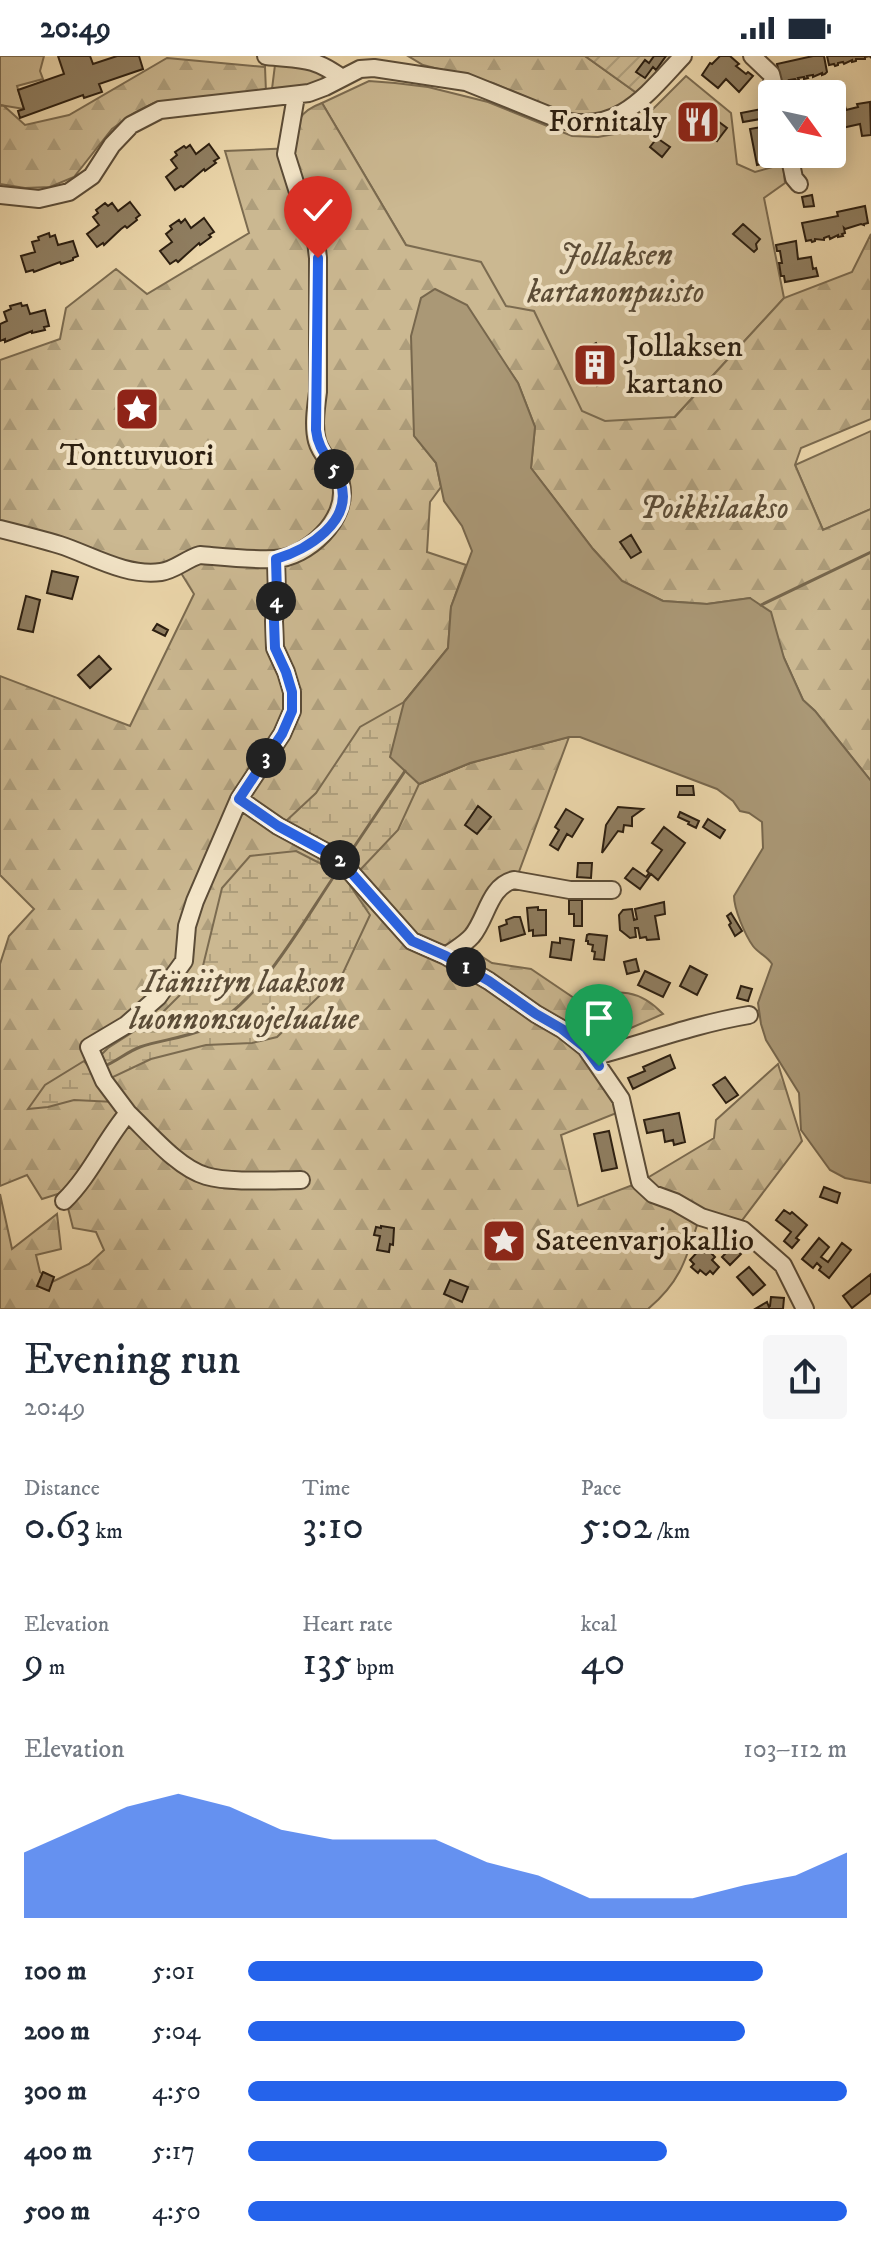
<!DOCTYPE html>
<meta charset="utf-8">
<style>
body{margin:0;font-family:"IM FELL DW Pica",serif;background:#f6f6f7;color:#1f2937;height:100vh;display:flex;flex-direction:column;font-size:30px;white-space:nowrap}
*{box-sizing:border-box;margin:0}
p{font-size:26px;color:#747a83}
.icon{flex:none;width:44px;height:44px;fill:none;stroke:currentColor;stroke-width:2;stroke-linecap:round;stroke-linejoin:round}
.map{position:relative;height:1253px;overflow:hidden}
.sheet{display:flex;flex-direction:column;background:#fff;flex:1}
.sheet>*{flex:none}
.needle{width:52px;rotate:123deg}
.tools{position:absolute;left:758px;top:24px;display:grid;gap:16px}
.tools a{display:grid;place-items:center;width:88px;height:88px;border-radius:8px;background:#fff;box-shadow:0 4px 20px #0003;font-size:40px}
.pin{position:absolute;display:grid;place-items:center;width:68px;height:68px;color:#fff;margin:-82px -34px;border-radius:50% 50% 50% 0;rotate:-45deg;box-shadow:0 0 8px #0007}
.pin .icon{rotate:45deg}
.km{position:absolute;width:40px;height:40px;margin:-20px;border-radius:50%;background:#222;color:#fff;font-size:22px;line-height:40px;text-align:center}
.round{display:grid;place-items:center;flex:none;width:84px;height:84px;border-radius:8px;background:#f6f6f7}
.head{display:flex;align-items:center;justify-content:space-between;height:136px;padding:0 24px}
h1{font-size:44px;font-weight:600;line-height:60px}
.stats{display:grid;grid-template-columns:repeat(3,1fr);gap:12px;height:136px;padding:8px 24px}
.stats div{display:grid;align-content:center}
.stats b{font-size:40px;font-weight:600}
.stats small{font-size:22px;font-weight:400}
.stats p{font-size:22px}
.chart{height:224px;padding:16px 24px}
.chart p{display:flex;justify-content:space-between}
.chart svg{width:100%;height:144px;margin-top:8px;fill:#2563eb;opacity:.7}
ul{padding:0 24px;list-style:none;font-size:26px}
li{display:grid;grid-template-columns:128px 96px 1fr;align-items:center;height:60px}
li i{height:20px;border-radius:10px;background:#2563eb}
.status{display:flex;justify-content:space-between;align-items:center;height:56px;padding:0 40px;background:#fff;direction:ltr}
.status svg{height:22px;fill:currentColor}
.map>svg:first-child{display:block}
.green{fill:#cbb891;stroke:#7b6b50;stroke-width:2}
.forest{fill:url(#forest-firs);stroke:#7b6b50;stroke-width:2}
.wetland{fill:url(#wetland-marsh);stroke:#7b6b50;stroke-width:2}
.garden{fill:url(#garden-furrows);stroke:#7b6b50;stroke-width:2}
.water{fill:#aa9876;stroke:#77674d;stroke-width:2}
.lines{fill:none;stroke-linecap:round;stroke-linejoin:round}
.stream{stroke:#77674d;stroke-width:3}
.building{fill:#8f7e61;stroke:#2b1e10;stroke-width:2}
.minor-casing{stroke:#5b4c37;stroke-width:20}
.minor{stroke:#f3e5c8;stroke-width:16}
.route-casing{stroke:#fff;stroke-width:16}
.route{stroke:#2563eb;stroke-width:10}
.labels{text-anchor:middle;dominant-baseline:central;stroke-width:8;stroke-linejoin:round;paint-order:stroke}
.poi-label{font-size:32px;fill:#2b1e10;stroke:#f3e5c8;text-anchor:start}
.park-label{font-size:32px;font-style:italic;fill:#5b4c37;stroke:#f3e5c8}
</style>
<div class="status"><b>20:49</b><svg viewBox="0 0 49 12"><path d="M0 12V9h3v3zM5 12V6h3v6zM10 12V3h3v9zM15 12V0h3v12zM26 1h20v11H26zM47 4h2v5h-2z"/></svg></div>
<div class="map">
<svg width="871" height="1253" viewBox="0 0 871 1253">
<defs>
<pattern id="forest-firs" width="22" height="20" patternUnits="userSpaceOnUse" patternTransform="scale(2)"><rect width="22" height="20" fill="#cbb891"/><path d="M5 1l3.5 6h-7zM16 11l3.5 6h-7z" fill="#ae9e7c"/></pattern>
<pattern id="wetland-marsh" width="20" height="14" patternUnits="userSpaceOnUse" patternTransform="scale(2)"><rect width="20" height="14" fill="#cbb891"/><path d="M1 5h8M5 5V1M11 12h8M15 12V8" fill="none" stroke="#ae9e7c"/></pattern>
<pattern id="garden-furrows" width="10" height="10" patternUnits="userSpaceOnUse" patternTransform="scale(2)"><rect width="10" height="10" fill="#cbb891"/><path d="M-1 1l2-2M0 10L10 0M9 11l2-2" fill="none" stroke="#ae9e7c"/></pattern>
</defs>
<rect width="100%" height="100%" fill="#ecd7ab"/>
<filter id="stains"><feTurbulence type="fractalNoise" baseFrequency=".0025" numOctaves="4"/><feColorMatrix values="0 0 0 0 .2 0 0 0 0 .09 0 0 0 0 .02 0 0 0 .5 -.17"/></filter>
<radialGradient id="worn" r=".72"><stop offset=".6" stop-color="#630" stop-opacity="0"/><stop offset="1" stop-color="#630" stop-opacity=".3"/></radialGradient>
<!-- green -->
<path class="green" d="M0,0H44L40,15L43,23L17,30L24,53L0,49Z
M303,7L328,18C317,35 290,32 272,33L275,9Z
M686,20L731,57L737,108L755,116L783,108L785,127L764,142L784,242L625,415L406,189L322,47L369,25L395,27L428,31L488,46L572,80L598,81L625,76L640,66Z
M871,375V453L823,474L795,409Z"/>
<!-- forest -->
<path class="forest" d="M408,0H585L638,38L604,58L574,61L493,27L423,9Z
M167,2L265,11L266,36L154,47L134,57L112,73L74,121L50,131L25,132L0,128V49L4,50L25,69L69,59Z
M322,47L406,189L481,206L506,250L534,255L582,355L605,365L675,361L784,242L852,216L871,178V363L801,392L795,409L823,474L871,453V725L815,655L803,644L784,602L750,542L707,548L663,545L622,525L593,493L531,412L535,371L518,327L498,298L414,379L436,407L441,431L430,446L427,496L466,509L451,551L448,592L404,646L419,728L470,707L569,681L517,821L451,909L581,995L619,1056L561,1079L578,1150L635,1128L698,1166C686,1204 680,1226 648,1253H0V1138L12,1193L57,1158L61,1193L36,1199L40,1216L52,1226L89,1208L104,1194L96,1176L73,1172L64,1136L42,1143L27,1119L0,1130V908L9,880L34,853L0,819V620L130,670L194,538L173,504L155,511L139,509L0,467V304L60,283L66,252L116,213L147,238L249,177L225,95L293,92C296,67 297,56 322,47Z
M470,893L492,907L531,913L574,942C612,937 634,927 663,958L594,988L567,969L470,907Z
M778,1008L802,1085L740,1167L701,1156L644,1124L714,1082L716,1064Z"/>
<!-- wetland -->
<path class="wetland" d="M421,625L470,707L419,728L398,774L360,814L330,788L285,766L316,737L360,671L404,646Z
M296,795L343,819L370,859L343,917L277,981L252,987L206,989L151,1003L111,1022L99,1001L108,992L161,958L201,918L222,832L250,800Z
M84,1005L100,1024L114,1046L74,1044L48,1051L28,1053L45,1029Z"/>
<!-- garden -->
<path class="garden" d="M585,0H676L638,38Z"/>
<!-- water -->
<path class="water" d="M435,233L467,249L518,327L535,371L531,412L593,493L622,525L663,545L707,548L750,542L771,556L784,602L803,644L815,655L871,725V1127L845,1122L830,1114L801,1074L799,1037L766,984L761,968L758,947L772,908C767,900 758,897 753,890C745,879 734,853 734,840L763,792L762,766L749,757L740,755L733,745L717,733L580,681H569L470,707L419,728L390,701L404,646L448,592L451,551L472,495L462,470L444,445L436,407L414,380L411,280L421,242Z"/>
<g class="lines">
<!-- stream -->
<path class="stream" d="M761,549L871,496
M346,803L405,715
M107,1009C118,1004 129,995 140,991C161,984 184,982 205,973C259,950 306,860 339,813"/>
</g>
<!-- building -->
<path class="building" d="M58,0H90L93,8L117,0H139L143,13L99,28L102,36L84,42L83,39L20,62L18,55L24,53L18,34L64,18Z
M654,0H666L656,14L653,11L645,22L636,16L645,4L649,7Z
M720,0H730L739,8L736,10L746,18L748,16L753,20L739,36L726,23L718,32L702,19L710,7L712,8Z
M813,0H824L827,16L825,18L822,19V17L813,21V19L807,20L808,22L804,23V21L798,22L799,24L796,25L795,23L789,24L790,26H781L777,8Z
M827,0H871V2L870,0L865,1V3H856V5L852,6V4L844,8L843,6L838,7V9L835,10L834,8L829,9Z
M870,46L871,79L862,80L860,68L842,72L838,52L845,50L846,54L858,51L857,48Z
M699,51L727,72L717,85L689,64Z
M772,51V61L743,66L741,57Z
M767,70L774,105L757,109L750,73Z
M657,82L670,91L662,101L650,91Z
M209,88L219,102L214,105L216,107L205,115L204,113L183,131L181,130L175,134L166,121L177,112L171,104L177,99L175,96L184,90L186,92L190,89L196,98Z
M812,139L814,150L804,151L802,141Z
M130,146L140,159L136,162L137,164L127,172L125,170L121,173L104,189L103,187L97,191L87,178L99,169L93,161L98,157L96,154L105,147L108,150L112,147L118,155Z
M865,150L868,167L864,168V169L861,168L845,173L844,172L845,177L842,178L843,180L838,181V179L830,183L829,180L824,182V184L815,183V185L812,186L811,184L806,185L802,167L838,160L837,156Z
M204,162L214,176L209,179L211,181L200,189L199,187L178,206L176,204L170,208L160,195L172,186L166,178L172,173L170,170L179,164L181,167L185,163L191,172Z
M743,168L760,183L756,188L757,193L754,196L733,178Z
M49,177L50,181L55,179L58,189L73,185L78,200L73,202V204L61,208L60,206L34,216L33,214L26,216L21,200L35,196L32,186L39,184L38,181Z
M796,185L798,203L811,201L813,213L816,212L818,220L785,226L784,220H781L779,207H782L780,195H777L776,189Z
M21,247L22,250L27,249L30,258L45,254L49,270L44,271L45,274L32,277V275L5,286V283L0,285V268L7,265L4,256L11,253L10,250Z
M596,287L614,321L597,330L590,318L586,320L580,310L585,307L579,296Z
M631,479L641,496L631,502L620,486Z
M52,515L78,521L72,543L47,537Z
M26,540L40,544L33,576L18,573Z
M157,568L168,574L165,580L153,574Z
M99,600L111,613L90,632L78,619Z
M677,730H693L694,739H677Z
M478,750L491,761L477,778L465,769Z
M618,751L643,753L632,761V770L624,769L623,776L618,775L602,797L606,769Z
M566,753L583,763L572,781L567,778L558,794L550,789L559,774L555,771Z
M680,756L699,765L696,772L688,768L689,766L678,761Z
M708,763L725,774L720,782L703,771Z
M664,771L685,787L658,824L651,818L640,833L625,822L633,812L646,821L649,817L647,815L662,794L652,787Z
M578,807H592L591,822L577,821Z
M569,844H582V870H574V858H569Z
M664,846L665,858L655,860L659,883L647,884L646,881L640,882L638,872H635L636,881L630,882L620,874L619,859L623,854L632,853L634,864L637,863L635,853Z
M538,851V854H546V879L533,880V874L529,875L527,852Z
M731,857L742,875L735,880L729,869L731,867L727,860Z
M514,861H520L525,878L501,885L499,871L507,868L506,864Z
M589,878L607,880L604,904L594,903L595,896L592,895L593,889L588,888V885H586L587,879Z
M560,882L574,884L571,904L550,901L552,886L560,887Z
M636,903L639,915L627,918L624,906Z
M690,910L707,919L697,939L680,930Z
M645,915L670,927L663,941L638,929Z
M741,930L752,933L748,945L737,942Z
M670,999L675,1012L633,1033L628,1022L645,1015L643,1011Z
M725,1021L738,1039L726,1047L713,1029Z
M679,1057L685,1086L674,1089L673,1084L665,1086L663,1074L647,1077L644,1064Z
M609,1075L617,1112L602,1115L594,1078Z
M824,1131L840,1137L837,1147L820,1141Z
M784,1154L790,1158L792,1156L807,1169L796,1182L799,1184L792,1192L784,1185L791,1176L776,1164Z
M381,1170L394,1172L393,1189L390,1188L389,1196L377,1194L380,1180L374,1179L376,1171L381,1172Z
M819,1182L829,1191L821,1201L828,1206L842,1187L851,1194L829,1222L819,1214L821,1211L817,1207L813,1212L802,1203Z
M733,1190L741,1198L730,1209L722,1201Z
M700,1193L705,1197L708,1194L715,1201L712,1204L719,1211L713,1218L710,1215L706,1219L700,1214L698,1217L691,1211L694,1208L690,1204Z
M749,1211L765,1229L753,1239L737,1221Z
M43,1216L54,1221L49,1235L37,1230Z
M871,1218V1237L852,1252L843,1240Z
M450,1224L468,1231L462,1246L444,1238Z
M771,1241L784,1242L783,1253H755L767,1246L769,1251L770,1250Z"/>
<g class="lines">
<!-- minor casing -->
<g class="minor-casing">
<path id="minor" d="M266,0C300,4 312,0 342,22
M752,0L771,18L776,38
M789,98L794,122L799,128
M0,139L39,143L69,136L92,120L112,89L131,69L160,54L309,37L325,31L360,13L374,12L466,26L558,63C617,81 647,38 683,0
M0,473C20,478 40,483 60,489C91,499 126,521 161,516C175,514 186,503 200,499C224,501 250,504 274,503C307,502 349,463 341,428C338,412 321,401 317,385C313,370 316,351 318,336V202L316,185L308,168L286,98L296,40
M276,503L277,539L274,565L275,592L286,616L292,636V655L282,678L239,743L278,770L339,803L412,885L446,900L489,925L536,958L562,973L586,992L621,1043L640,1126L653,1138L675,1146L701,1161L743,1174L783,1209L805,1253
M446,900C454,894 465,888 472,880C487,862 489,830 514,824L570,834H612
M593,1001C645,987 695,968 749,959
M128,1057C149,1077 178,1112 206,1120C230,1127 275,1124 301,1124
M64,1145C90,1120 105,1084 128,1057L104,1025L89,991L126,969L158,941L184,905L187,870L195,845L239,743"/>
</g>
<!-- minor -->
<use href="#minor" class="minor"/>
</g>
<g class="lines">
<!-- route casing -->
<g class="route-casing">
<path id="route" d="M318,202L316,374C318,396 333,405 340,425C355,465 307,494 276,503L277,539L274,565L275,592L286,616L292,636V655L282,678L239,743L278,770L339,803L412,885L446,900L489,925L536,958L562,973L586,992L599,1010"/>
</g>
<!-- route -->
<use href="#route" class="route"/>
</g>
<!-- icons -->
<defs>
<g id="restaurant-square" transform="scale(2.3)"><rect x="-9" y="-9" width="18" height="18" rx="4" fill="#8f2418" stroke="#f3e5c8"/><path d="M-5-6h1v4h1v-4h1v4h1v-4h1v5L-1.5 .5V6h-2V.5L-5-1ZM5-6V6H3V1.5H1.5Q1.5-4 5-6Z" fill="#fff"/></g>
<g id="building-square" transform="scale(2.3)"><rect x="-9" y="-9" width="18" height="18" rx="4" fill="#8f2418" stroke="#f3e5c8"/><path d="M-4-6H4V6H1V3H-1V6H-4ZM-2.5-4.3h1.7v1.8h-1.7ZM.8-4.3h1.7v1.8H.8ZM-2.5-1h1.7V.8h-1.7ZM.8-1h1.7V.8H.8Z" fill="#fff"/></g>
<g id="sight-square" transform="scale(2.3)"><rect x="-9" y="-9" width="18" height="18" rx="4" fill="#8f2418" stroke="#f3e5c8"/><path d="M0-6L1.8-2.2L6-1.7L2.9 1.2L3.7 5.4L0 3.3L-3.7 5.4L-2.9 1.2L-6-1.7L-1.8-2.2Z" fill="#fff"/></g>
</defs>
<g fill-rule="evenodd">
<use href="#restaurant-square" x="698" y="66"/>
<use href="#building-square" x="595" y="309"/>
<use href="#sight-square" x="137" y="353"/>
<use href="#sight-square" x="504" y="1185"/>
</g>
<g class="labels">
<!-- poi labels -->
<g class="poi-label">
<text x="667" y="66" text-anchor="end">Fornitaly</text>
<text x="626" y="291">Jollaksen<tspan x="626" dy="37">kartano</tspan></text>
<text x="137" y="400" text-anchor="middle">Tonttuvuori</text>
<text x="535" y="1185">Sateenvarjokallio</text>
</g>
<!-- park labels -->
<g class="park-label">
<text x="616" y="200">Jollaksen<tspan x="616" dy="37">kartanonpuisto</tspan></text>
<text x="714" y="453">Poikkilaakso</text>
<text x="244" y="927">Itäniityn laakson<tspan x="244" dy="37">luonnonsuojelualue</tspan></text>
</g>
</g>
<rect width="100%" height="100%" filter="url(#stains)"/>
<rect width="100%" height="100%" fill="url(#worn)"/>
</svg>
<div class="tools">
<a><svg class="needle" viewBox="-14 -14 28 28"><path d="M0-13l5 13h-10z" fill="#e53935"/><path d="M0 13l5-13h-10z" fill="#747a83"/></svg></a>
</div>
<div class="pin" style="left:599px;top:1010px;background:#1e9e55"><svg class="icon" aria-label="arrive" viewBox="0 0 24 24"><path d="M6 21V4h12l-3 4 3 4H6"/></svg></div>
<div class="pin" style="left:318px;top:202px;background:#d93025"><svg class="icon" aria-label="check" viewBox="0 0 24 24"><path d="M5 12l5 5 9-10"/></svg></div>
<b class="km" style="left:466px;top:911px">1</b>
<b class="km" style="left:340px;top:804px">2</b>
<b class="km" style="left:266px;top:702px">3</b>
<b class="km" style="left:276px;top:545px">4</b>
<b class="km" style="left:334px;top:413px">5</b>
</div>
<section class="sheet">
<div class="head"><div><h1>Evening run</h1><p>20:49</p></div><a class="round"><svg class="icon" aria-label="share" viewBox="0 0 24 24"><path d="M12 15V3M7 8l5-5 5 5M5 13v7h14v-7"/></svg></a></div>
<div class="stats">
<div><p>Distance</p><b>0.63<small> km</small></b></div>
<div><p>Time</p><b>3:10</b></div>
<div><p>Pace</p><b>5:02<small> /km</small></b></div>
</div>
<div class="stats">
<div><p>Elevation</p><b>9<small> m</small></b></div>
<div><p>Heart rate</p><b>135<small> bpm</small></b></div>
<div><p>kcal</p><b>40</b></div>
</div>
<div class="chart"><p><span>Elevation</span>103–112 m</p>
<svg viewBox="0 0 160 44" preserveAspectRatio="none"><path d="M0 44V24L10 17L20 10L30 6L40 10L50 17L60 20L70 20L80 20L90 27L100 31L110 38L120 38L130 38L140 34L150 31L160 24V44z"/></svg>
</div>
<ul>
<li><b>100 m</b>5:01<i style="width:86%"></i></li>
<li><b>200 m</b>5:04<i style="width:83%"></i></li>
<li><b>300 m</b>4:50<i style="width:100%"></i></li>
<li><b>400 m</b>5:17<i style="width:70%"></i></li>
<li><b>500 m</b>4:50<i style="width:100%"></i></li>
</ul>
</section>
